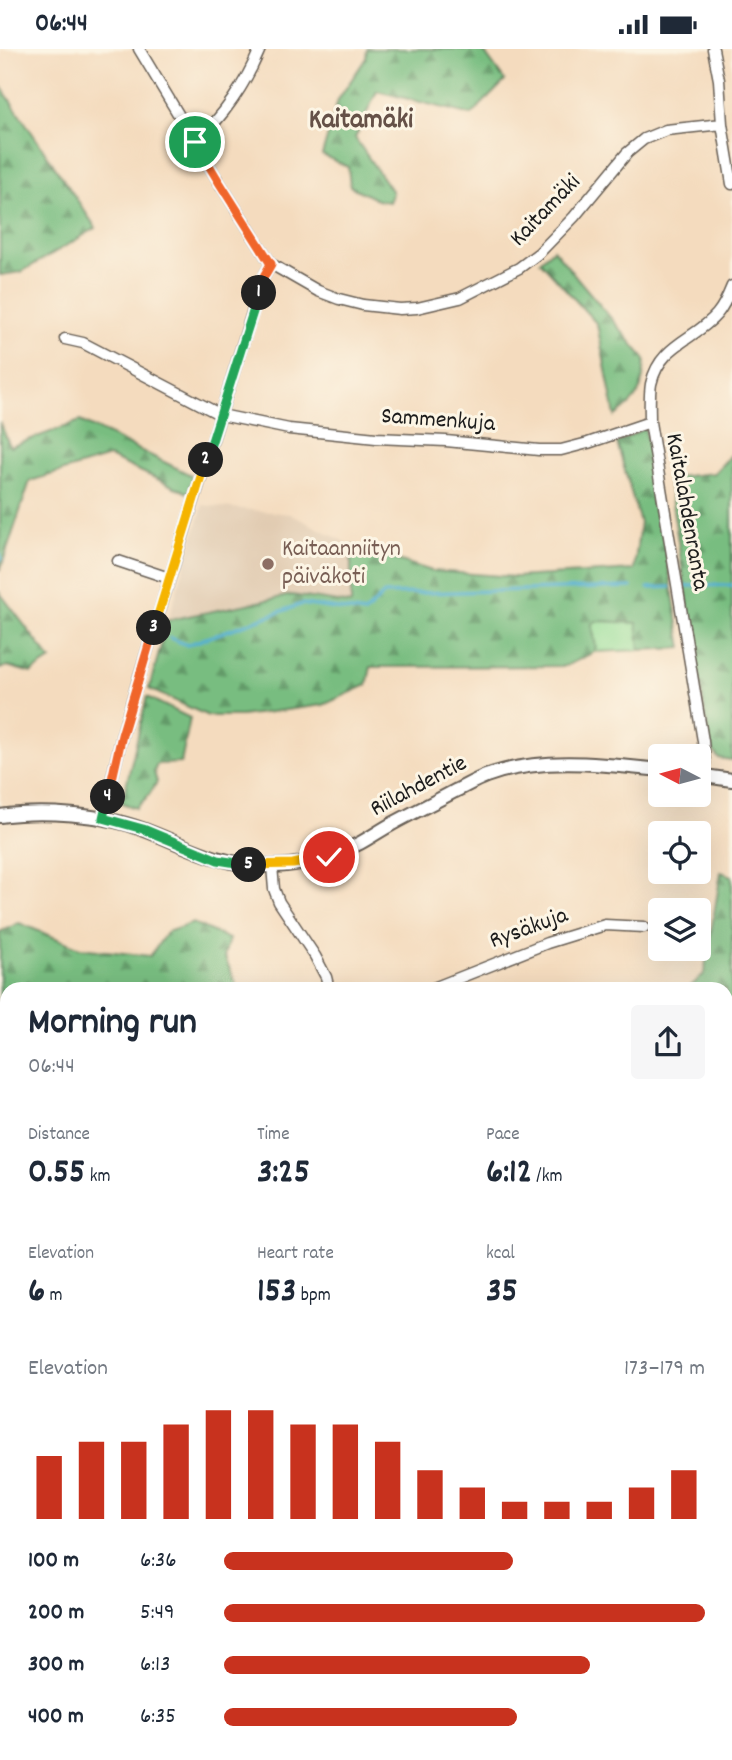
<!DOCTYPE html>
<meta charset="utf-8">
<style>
body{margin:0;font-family:Dekko,sans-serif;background:#f6f6f7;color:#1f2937;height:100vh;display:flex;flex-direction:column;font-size:26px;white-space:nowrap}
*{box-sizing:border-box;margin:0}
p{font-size:23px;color:#747a83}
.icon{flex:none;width:38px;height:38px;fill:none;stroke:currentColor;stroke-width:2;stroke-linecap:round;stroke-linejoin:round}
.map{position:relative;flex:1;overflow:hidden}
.drawer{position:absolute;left:0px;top:933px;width:733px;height:779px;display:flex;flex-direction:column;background:#fff;border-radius:21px 21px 0 0;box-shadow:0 7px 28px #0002}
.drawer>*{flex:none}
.needle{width:46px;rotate:276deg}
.controls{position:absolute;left:648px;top:695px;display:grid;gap:14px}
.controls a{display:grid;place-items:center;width:63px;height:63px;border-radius:7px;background:#fff;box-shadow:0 7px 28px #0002;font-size:35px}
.pin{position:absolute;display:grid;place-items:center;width:60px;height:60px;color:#fff;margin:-30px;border:4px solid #fff;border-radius:50%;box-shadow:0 2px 7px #0007}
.km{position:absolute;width:35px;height:35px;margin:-18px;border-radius:50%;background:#222;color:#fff;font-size:19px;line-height:35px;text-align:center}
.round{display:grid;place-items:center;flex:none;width:74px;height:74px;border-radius:7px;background:#f6f6f7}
.summary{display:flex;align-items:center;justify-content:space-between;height:119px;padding:0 28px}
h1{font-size:38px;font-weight:700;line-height:52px}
.stats{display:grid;grid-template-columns:repeat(3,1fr);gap:10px;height:119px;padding:7px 28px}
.stats div{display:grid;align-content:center}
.stats b{font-size:35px;font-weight:700}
.stats small{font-size:19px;font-weight:400}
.stats p{font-size:19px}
.chart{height:196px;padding:14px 28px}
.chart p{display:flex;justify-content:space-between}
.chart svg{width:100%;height:126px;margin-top:7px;stroke:#c8321e;stroke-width:6}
ul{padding:0 28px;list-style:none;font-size:23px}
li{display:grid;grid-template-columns:112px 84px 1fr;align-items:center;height:52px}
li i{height:18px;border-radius:9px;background:#c8321e}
.status{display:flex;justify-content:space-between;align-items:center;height:49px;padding:0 35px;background:#fff;direction:ltr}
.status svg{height:19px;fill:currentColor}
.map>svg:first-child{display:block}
.built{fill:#e1cbb1}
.forest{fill:url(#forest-firs);stroke:#4a6c4e;stroke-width:2}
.green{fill:#96de98;stroke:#597d5a;stroke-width:2}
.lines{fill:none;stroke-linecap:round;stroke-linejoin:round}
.stream{stroke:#51afcf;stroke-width:3.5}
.minor-casing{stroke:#685f55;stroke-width:13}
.tertiary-casing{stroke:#685f55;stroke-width:16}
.secondary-casing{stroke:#685f55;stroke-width:18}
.primary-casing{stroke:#685f55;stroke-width:19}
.minor{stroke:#fff;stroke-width:10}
.tertiary{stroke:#fff;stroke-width:12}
.secondary{stroke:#fff;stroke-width:14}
.primary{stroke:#fff;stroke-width:16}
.split-1-casing{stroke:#fff;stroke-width:14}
.split-2-casing{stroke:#fff;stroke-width:14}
.split-3-casing{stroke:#fff;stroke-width:14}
.split-4-casing{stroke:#fff;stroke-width:14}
.split-5-casing{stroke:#fff;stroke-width:14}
.split-6-casing{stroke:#fff;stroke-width:14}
.split-1{stroke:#f0652b;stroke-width:9}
.split-2{stroke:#22a559;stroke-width:9}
.split-3{stroke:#f5b400;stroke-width:9}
.split-4{stroke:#f0652b;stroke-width:9}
.split-5{stroke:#22a559;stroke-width:9}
.split-6{stroke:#f5b400;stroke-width:9}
.education-dot{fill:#8d6e63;stroke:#fcf5e5;stroke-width:2.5}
.labels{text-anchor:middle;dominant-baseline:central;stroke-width:6;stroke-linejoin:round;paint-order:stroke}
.street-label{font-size:24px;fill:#1c1c1c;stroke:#fcf5e5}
.education-label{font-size:24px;fill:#785e54;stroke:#fcf5e5;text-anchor:start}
.quarter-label{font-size:28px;font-weight:bold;fill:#655148;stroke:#fcf5e5}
</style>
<div class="status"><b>06:44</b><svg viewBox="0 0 49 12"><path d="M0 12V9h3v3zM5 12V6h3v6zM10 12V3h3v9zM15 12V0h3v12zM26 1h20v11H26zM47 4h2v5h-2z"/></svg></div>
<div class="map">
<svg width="732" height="1711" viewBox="0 0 732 1711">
<defs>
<pattern id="forest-firs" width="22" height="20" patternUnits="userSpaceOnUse" patternTransform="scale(1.75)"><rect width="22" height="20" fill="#78bd80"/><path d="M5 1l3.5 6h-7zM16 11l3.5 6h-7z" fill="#629968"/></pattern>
</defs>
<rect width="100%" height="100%" fill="#fcf5e5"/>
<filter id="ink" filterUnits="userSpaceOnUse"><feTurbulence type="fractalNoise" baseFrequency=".0143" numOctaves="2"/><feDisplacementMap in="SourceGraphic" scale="14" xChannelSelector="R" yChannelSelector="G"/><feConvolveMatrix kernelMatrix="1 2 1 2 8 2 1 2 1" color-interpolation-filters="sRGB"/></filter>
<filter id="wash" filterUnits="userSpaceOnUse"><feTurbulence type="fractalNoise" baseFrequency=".00686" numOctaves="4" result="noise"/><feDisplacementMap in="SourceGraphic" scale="28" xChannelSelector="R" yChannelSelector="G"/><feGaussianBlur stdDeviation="1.57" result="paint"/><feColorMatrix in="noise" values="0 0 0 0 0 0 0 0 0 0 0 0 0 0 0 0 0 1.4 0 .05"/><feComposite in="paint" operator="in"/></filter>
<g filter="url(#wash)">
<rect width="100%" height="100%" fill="#f4dbbe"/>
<!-- built -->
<path class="built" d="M203,456L290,465L351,496V556L292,546L168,571Z"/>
<!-- forest -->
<path class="forest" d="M367,0H482L505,32L471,66L377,42L355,89L392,143L390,153L377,151L350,137L348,118L322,106L338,51L366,9Z
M0,36L96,179L21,223L0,226Z
M553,200L645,310C643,340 640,350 615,367L597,275L540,212Z
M80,372L193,427L188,444L109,408L30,432L0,522V373L10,398Z
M645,379L682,599L640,601L636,574L596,572L592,575L596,598L594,603L566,617L371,618L367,636L323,656L241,667H208L149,640L168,571L292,546L351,555V496L432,522L515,528L634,521L640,474L617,394Z
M732,405V711L718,709L710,696L668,429L714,424Z
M0,544L51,611L31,624L7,617L0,620Z
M147,648L190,669L181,714L157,715L154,723L157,733L149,746L136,759L122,754Z
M721,823L732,827V1321L726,1320V940H688L704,925Z
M19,874L80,899L150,907L167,883L193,874L229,890L224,907L238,939L7,940V1069L0,1038V883Z
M7,1138V1330L0,1311V1141Z"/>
<!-- green -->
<path class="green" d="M596,572L637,574L640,601L594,603L596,598L592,575Z
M7,1208V1309L2,1305L0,1299V1212Z
M732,1673V1711H632L630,1705L726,1704V1675Z"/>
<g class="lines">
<!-- stream -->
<path class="stream" d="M0,505L1,510
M687,537L732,536
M648,539L670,538
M170,589L187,596L302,555L365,564L384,545L631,538"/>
</g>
</g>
<g filter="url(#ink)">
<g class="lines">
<!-- minor casing -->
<g class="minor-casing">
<path id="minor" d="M139,0L219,133L271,215L318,242L339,250L363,256L400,260L417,259L460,249L519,219L539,204L574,168L627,104L644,90L666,81L722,75
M713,0L719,31L722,75L732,135
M195,93C223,69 246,34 260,0
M65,290L83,294L221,366L289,380L376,389L446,392L539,401H561L588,394L650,373
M118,512L169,529
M703,726L705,714L703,692L650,373C650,361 649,347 651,335C660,295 695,291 717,265C724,257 728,247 732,237
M103,769L122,686L139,628L263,229L271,215
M272,817L274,840L279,853L315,907L326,928L329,940
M431,940L547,894L605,876L644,878
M568,1704L573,1711
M614,1704L616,1711"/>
</g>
<!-- tertiary casing -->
<g class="tertiary-casing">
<path id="tertiary" d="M698,726L732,731
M0,767C42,761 102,765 142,780C188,797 221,818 273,817C303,816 333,808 360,794C371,788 381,781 392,775C412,764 433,754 453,743C464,738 475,731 486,727C541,707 603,715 660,721"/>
</g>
<!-- secondary casing -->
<g class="secondary-casing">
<path id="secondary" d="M0,1365L7,1382
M132,1704L134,1711"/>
</g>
<!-- primary casing -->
<g class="primary-casing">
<path id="primary" d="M726,1338L732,1339
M0,1495L7,1492
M0,1517L7,1514"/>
</g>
<!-- minor -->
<use href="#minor" class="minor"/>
<!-- tertiary -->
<use href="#tertiary" class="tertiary"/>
<!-- secondary -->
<use href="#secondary" class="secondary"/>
<!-- primary -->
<use href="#primary" class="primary"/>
</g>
</g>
<g class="lines" filter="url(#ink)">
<!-- split-1 casing -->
<g class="split-1-casing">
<path id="split-1" d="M195,93L219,133L271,215L263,229L259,244"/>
</g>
<!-- split-2 casing -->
<g class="split-2-casing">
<path id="split-2" d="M206,411L259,244"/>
</g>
<!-- split-3 casing -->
<g class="split-3-casing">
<path id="split-3" d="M154,579L206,411"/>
</g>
<!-- split-4 casing -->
<g class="split-4-casing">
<path id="split-4" d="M108,748L122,686L154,579"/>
</g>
<!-- split-5 casing -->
<g class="split-5-casing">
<path id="split-5" d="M108,748L103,769L143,780L218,811L249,816"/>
</g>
<!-- split-6 casing -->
<g class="split-6-casing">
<path id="split-6" d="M249,816L293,815L329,808"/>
</g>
<!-- split-1 -->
<use href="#split-1" class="split-1"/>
<!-- split-2 -->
<use href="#split-2" class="split-2"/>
<!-- split-3 -->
<use href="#split-3" class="split-3"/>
<!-- split-4 -->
<use href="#split-4" class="split-4"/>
<!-- split-5 -->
<use href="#split-5" class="split-5"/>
<!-- split-6 -->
<use href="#split-6" class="split-6"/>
</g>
<!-- markers -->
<circle class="education-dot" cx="268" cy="515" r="7"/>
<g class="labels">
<!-- street labels -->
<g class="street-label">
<text transform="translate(546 162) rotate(-46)">Kaitamäki</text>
<text transform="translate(438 372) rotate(4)">Sammenkuja</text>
<text transform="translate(686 463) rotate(80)">Kaitalahdenranta</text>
<text transform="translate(419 738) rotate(-28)">Riilahdentie</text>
<text transform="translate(529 880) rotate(-20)">Rysäkuja</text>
</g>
<!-- education labels -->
<g class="education-label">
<text x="282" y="501">Kaitaanniityn<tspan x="282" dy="28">päiväkoti</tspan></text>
</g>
<!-- quarter labels -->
<g class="quarter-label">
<text x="361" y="73">Kaitamäki</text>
</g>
</g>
</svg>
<div class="controls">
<a><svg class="needle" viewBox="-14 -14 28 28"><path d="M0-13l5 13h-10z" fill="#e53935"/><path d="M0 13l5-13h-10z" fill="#747a83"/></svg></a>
<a><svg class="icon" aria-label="locate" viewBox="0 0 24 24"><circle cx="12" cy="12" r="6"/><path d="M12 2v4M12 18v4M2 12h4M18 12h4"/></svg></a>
<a><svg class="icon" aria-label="layers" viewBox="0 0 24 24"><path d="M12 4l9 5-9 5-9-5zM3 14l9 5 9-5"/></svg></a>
</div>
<div class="pin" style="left:195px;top:93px;background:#1e9e55"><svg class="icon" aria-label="arrive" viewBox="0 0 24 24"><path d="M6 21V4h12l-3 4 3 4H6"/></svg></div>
<div class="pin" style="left:329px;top:808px;background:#d93025"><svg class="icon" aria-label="check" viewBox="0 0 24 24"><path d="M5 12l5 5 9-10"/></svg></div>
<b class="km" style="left:259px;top:244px">1</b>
<b class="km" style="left:206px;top:411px">2</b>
<b class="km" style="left:154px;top:579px">3</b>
<b class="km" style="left:108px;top:748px">4</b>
<b class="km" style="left:249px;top:816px">5</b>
<section class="drawer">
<div class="summary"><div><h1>Morning run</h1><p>06:44</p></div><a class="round"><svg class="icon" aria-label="share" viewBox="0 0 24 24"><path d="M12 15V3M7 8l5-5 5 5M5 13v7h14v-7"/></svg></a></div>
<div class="stats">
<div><p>Distance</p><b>0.55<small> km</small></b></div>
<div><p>Time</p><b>3:25</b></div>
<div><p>Pace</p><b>6:12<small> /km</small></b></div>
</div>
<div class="stats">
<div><p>Elevation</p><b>6<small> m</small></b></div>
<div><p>Heart rate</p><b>153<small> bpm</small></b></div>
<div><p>kcal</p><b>35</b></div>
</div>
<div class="chart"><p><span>Elevation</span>173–179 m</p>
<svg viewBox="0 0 160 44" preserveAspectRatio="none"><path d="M5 44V22M15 44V17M25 44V17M35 44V11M45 44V6M55 44V6M65 44V11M75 44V11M85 44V17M95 44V27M105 44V33M115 44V38M125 44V38M135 44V38M145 44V33M155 44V27"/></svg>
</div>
<ul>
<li><b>100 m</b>6:36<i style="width:60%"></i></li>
<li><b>200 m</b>5:49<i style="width:100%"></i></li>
<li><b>300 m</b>6:13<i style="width:76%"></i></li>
<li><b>400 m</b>6:35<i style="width:61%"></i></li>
</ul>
</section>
</div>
